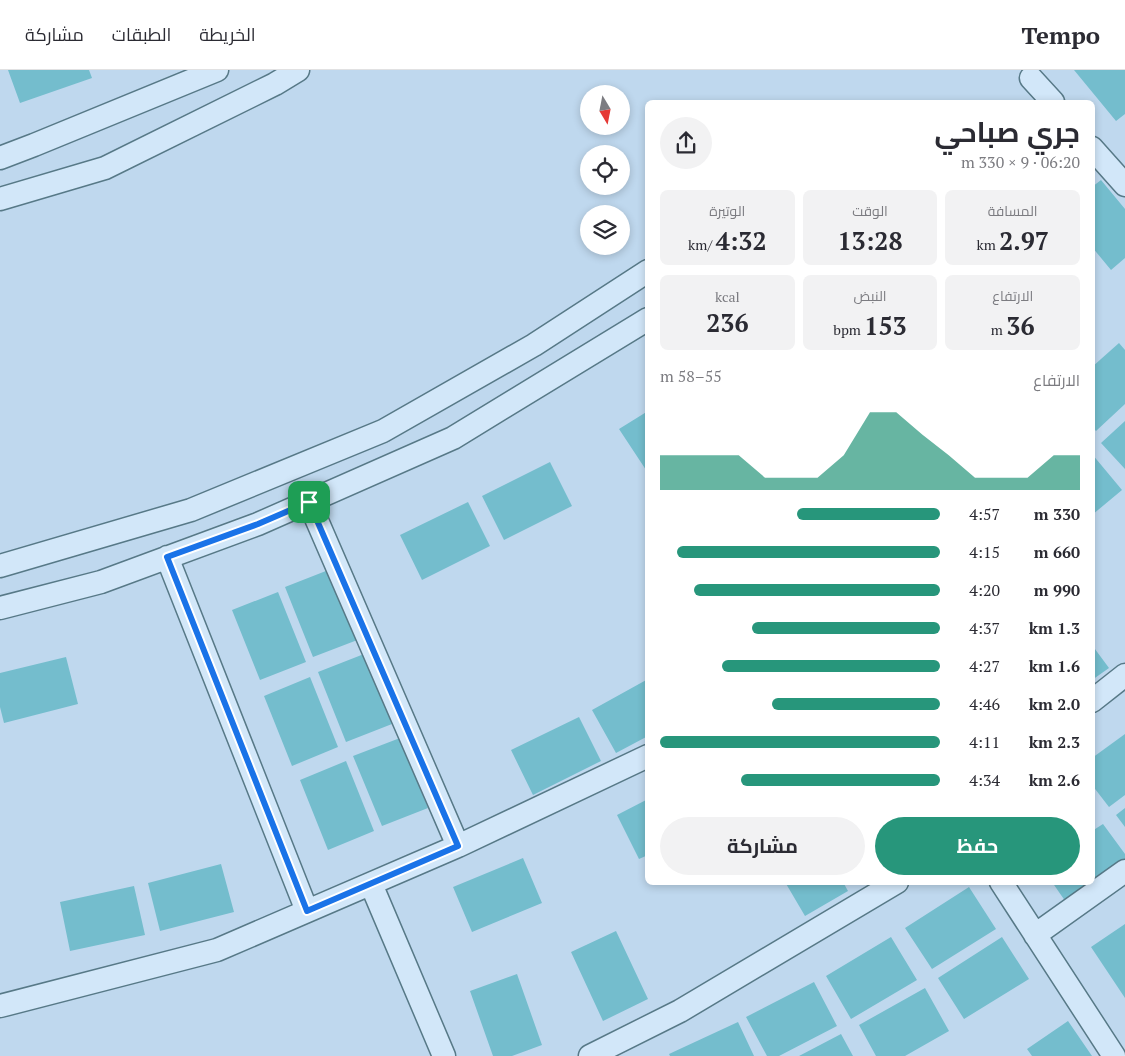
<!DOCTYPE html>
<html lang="ar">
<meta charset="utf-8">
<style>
body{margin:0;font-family:"PT Serif",Cairo,serif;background:#f2f2f3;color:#2b2b33;direction:rtl;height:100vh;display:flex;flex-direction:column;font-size:19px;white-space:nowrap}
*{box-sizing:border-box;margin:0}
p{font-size:16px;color:#7c7c81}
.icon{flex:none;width:28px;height:28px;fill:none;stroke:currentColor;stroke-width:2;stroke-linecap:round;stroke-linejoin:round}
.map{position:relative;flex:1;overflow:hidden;direction:ltr}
.details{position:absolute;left:645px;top:30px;width:450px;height:785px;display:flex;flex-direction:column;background:#fff;border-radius:8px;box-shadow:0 2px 8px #0003;direction:rtl}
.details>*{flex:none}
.needle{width:32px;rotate:170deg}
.fabs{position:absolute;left:580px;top:15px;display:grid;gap:10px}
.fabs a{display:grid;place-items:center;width:50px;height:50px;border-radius:50%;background:#fff;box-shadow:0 2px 8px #0003;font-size:25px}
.pin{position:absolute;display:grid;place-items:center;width:42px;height:42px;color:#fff;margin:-21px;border-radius:10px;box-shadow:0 2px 8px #0006}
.round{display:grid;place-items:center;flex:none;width:52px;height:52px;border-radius:26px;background:#f2f2f3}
.overview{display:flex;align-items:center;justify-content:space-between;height:85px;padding:0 15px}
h1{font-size:28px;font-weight:700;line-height:38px}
.stats{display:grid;grid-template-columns:repeat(3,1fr);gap:8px;height:85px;padding:5px 15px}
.stats div{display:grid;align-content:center;border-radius:8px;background:#f2f2f3;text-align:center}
.stats b{font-size:25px;font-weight:700}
.stats small{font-size:14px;font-weight:400}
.stats p{font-size:14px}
.chart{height:140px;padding:10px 15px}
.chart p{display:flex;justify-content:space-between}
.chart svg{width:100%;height:90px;margin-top:5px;fill:#27967b;opacity:.7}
.action{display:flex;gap:10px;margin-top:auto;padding:10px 15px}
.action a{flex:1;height:58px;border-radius:30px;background:#27967b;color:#fff;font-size:20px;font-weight:700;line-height:58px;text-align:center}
.action a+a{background:#f2f2f3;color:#2b2b33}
ul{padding:0 15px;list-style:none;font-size:16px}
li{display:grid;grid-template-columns:80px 60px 1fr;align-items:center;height:38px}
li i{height:12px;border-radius:6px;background:#27967b}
header{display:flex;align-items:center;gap:30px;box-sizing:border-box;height:70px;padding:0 25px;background:#fff;border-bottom:1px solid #e1e1e2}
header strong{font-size:24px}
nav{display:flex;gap:28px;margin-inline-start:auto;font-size:18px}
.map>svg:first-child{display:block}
.building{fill:#74bdcd}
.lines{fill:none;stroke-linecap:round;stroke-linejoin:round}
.street-casing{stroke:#577987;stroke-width:25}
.street{stroke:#d2e7f9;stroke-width:22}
.route-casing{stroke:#fff;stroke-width:10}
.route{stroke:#1a73e8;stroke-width:6}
</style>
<header>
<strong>Tempo</strong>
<nav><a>الخريطة</a><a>الطبقات</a><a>مشاركة</a></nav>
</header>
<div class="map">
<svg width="1125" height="986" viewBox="0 0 1125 986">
<rect width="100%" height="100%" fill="#bfd8ee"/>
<!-- building -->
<path class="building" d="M8,0H89L92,8L20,33Z
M1074,0H1125V44L1116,51Z
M1101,110L1125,139V188L1111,200L1092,177V117Z
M1119,273L1125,280V334L1096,361L1092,357V297Z
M648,341V403L619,359Z
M1125,351V399L1101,373Z
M1092,384L1122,420L1092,445Z
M550,392L572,436L504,470L482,426Z
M468,432L490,476L422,510L400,465Z
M331,499L360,569L313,587L285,517Z
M278,522L306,592L260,610L232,540Z
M1092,575L1109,598L1092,610Z
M364,584L392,654L346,672L318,602Z
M66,587L78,634L4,653L0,637V603Z
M310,607L338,677L292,696L264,626Z
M648,609V666L616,683L592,640Z
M579,647L601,691L533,725L511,680Z
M1125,664V725L1109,737L1092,715V688Z
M400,668L428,738L382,756L353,686Z
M346,691L374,761L328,780L300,710Z
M648,729V785L639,789L617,745Z
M1125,738V757L1116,745Z
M1103,754L1125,784V800L1070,838L1052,812H1092V761Z
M523,788L542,833L472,862L453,817Z
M221,794L234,842L160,861L148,813Z
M785,812H843L848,821L805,846Z
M134,816L145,865L70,881L60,832Z
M969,817L996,859L932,899L905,858Z
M1125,854V928L1091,877Z
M616,861L648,929L603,951L571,882Z
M891,867L917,910L851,949L826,906Z
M1002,867L1029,909L964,949L938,908Z
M517,904L542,975L512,986H493L470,921Z
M814,912L837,956L779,986H767L746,947Z
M925,918L949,961L905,986H876L859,955Z
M1068,951L1092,986H1032L1027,979Z
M738,952L754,986H670L669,984Z
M841,964L853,986H799Z"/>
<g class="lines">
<!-- street casing -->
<g class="street-casing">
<path id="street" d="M1031,8L1053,32
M1092,78L1125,115
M0,88L34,75L217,0
M0,129L105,98L275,14L298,0
M309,432L458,776
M167,487L307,841
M0,496L191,440L383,361L534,275L648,201
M0,538L101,512L258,454L453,368L648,249
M1092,631L1125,605
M1001,812L1114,986
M371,814L444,986
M1035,865L1125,801
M0,936L217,880L458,776L648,686
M590,986L680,941L897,812"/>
</g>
<!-- street -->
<use href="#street" class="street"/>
</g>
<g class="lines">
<!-- route casing -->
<g class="route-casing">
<path id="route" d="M309,432L458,776L307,841L167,487L258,454Z"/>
</g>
<!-- route -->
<use href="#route" class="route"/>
</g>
</svg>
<div class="fabs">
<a><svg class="needle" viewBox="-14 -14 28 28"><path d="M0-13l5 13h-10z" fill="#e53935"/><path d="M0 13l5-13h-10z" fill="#7c7c81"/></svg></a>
<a><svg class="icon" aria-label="locate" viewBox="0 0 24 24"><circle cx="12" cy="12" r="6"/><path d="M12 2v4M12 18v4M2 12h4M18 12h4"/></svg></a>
<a><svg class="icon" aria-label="layers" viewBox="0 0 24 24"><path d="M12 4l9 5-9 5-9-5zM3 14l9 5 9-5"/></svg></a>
</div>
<div class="pin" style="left:309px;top:432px;background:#1e9e55"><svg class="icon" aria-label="arrive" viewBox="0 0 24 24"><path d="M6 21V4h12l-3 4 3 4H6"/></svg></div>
<section class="details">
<div class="overview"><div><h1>جري صباحي</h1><p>06:20 · 9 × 330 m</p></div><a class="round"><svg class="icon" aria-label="share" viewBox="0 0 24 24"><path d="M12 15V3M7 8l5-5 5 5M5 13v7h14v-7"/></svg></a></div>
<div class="stats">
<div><p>المسافة</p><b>2.97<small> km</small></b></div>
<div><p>الوقت</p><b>13:28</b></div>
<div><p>الوتيرة</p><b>4:32<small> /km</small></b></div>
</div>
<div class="stats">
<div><p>الارتفاع</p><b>36<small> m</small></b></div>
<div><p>النبض</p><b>153<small> bpm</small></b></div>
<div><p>kcal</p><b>236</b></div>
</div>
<div class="chart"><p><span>الارتفاع</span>55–58 m</p>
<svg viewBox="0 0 160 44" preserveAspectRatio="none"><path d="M0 44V27L10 27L20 27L30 27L40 38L50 38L60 38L70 27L80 6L90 6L100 17L110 27L120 38L130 38L140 38L150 27L160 27V44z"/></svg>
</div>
<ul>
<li><b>330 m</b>4:57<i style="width:51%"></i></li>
<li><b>660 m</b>4:15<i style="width:94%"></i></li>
<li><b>990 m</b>4:20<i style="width:88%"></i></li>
<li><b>1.3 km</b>4:37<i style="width:67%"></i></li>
<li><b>1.6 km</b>4:27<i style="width:78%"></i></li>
<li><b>2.0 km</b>4:46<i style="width:60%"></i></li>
<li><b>2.3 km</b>4:11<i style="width:100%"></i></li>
<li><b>2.6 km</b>4:34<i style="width:71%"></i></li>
</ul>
<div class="action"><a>حفظ</a><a>مشاركة</a></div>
</section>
</div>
